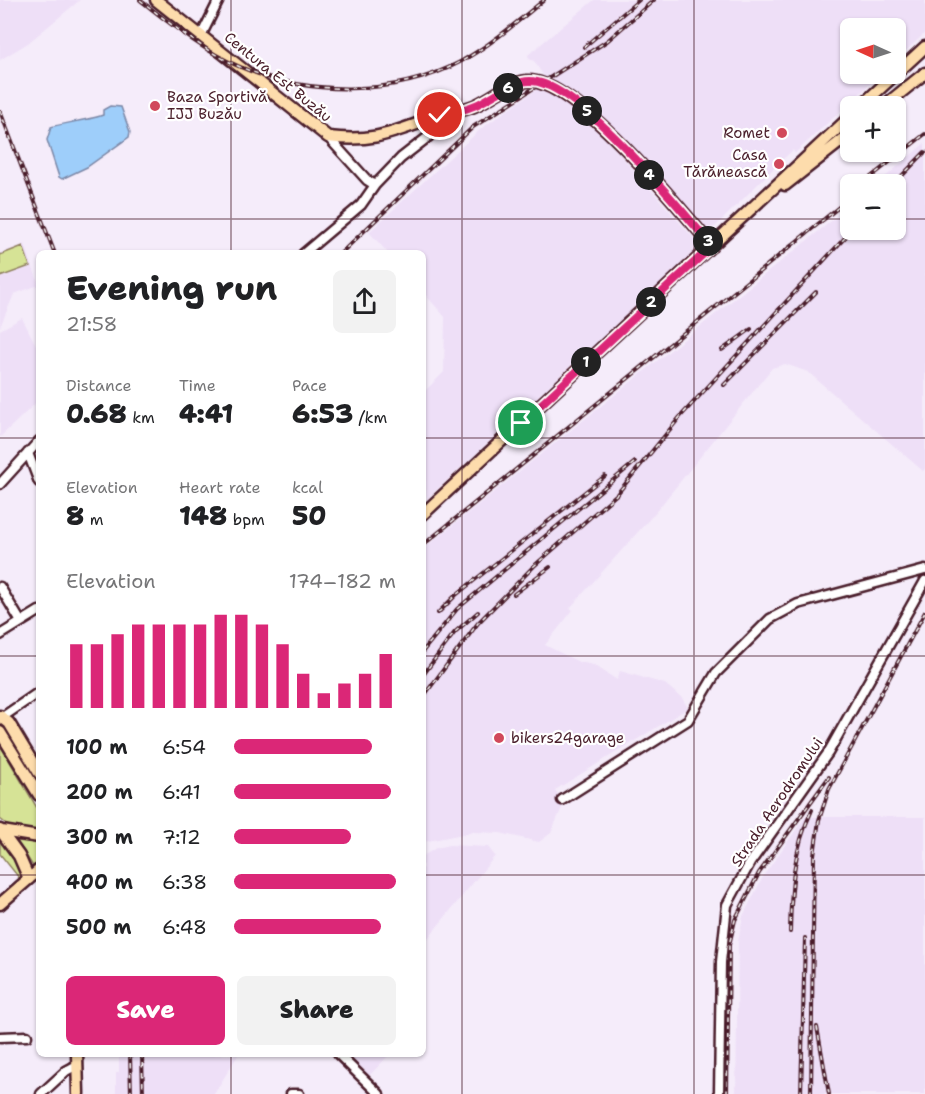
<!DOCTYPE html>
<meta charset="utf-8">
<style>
body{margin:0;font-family:"Shantell Sans",sans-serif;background:#f2f2f2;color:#202124;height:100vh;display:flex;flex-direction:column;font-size:22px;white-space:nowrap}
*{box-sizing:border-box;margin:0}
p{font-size:20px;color:#757577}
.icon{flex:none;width:33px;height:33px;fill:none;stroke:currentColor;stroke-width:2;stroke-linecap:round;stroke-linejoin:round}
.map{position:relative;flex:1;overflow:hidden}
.details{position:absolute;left:36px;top:250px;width:390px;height:807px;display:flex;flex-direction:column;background:#fff;border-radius:9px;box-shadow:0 2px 4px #0004}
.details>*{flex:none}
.needle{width:39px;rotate:273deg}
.tools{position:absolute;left:840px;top:18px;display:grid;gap:12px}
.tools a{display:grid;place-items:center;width:66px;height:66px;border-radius:9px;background:#fff;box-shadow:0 2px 4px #0004;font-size:30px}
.pin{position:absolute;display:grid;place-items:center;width:51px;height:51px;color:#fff;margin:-26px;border:3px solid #fff;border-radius:50%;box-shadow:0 2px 6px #0007}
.km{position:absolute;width:30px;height:30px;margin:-15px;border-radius:50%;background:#222;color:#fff;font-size:16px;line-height:30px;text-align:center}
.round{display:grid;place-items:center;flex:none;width:63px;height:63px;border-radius:9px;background:#f2f2f2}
.summary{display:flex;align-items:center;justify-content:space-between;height:102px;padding:0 30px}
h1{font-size:33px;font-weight:800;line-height:45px}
.figures{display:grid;grid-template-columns:repeat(3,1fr);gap:9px;height:102px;padding:6px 30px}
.figures div{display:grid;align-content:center}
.figures b{font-size:26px;font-weight:800}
.figures small{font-size:16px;font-weight:400}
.figures p{font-size:16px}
.chart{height:168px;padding:12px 30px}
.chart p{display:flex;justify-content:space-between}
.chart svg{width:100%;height:108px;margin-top:6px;stroke:#db2777;stroke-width:6}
.action{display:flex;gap:12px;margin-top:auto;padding:12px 30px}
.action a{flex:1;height:69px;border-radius:9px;background:#db2777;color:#fff;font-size:24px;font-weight:800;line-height:69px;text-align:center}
.action a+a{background:#f2f2f2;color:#202124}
ul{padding:0 30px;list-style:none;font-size:20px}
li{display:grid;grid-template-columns:96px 72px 1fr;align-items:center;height:45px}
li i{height:15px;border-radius:8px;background:#db2777}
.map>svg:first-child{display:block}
.built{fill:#eedff7}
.green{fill:#d6e396;stroke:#908160;stroke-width:1.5}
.water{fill:#9ecefa;stroke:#7c88a7;stroke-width:1.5}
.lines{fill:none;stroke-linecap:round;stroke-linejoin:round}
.minor-casing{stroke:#4a1f2b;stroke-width:13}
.major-casing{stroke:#4a1f2b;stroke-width:15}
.minor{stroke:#fff;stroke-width:8}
.major{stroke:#fddcac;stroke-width:10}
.rail-casing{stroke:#4a1f2b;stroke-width:4}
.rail{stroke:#fff;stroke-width:1.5;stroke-dasharray:4.5;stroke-linecap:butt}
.route-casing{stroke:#fff;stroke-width:12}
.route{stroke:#db2777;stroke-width:8}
.grid{fill:none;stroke:#4a1f2b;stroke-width:1.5;stroke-opacity:0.55}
.poi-dot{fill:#d1495b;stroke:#fff;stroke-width:2}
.labels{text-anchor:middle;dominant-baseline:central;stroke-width:4.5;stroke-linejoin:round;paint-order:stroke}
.street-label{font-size:15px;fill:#4a1f2b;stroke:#fff}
.poi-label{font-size:15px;fill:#4a1f2b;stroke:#fff;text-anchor:start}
</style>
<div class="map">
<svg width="925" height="1094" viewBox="0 0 925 1094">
<rect width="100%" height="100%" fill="#f5ecfa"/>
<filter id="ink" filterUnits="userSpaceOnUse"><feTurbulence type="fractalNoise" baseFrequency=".0167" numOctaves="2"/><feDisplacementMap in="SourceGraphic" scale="12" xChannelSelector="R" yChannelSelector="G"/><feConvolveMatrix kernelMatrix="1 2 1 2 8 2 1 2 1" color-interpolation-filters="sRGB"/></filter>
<g filter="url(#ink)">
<!-- built -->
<path class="built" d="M0,0H80L28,43L0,60Z
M594,0H925V33L896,60V28H850V74H881L795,153L793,150L782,160L783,163L777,169L775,167L716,226L700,233L607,135L548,83L534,61L529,59L528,55Z
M537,89L544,90L566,102L587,117L696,241V250L427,499L423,457V393L444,372L445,317L423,292V254L388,253L369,232L482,128Z
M925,143V469L923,471L808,372L785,364L772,368L654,514L570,608L573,610L545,645L579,662L594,665L617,680L620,671L665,684L682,698L688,708L555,790L564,803L551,833L539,842L500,833L473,832L423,842V549L850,206V230H896V184H877Z
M25,244L39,285L14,294L0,327V253Z
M22,318L39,351V400L0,437V330Z
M805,817H925V1094H736L738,942L743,916L764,875Z
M449,845L488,847L495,856L423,944V856L436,848Z
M119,1055V1054L238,1055L214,1094H116V1073L119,1072Z
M348,1055H389L368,1077Z"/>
<!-- green -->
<path class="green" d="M23,246L30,266L0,277V255Z
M0,745L36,806L39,813V831L13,829L0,819Z
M0,836L22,872L20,879L0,854Z
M17,841L39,843V863L34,868Z"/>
<!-- water -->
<path class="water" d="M110,106L121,107L130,132L129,137L87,167L62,179L59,177L47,140L51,127C64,123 94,119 103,115V110Z"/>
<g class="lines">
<!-- minor casing -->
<g class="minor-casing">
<path id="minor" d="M202,34L219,0
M328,137L367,180L375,185
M303,254L361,205L375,185L401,158L460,112
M28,453L39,482
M0,484L39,441
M0,587L21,622
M0,635L39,611
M4,716L39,692
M562,800L688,720L716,673L770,619L798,604L925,570
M0,1037L27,1036
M338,1054L379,1094
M41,1094L66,1071L77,1065
M291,1094H299
M719,1094L721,962L727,905L750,863L828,753L925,581"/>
</g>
<!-- major casing -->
<g class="major-casing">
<path id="major" d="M156,0L328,137C377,143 395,131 439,116C450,112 462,111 474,106C490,99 509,83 527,81C574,77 681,210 712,246
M861,106L925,47
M884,106L925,73
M785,185L850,134
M423,514L850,117
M0,716L9,723L39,773
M0,732L39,795
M0,830L19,856L29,879
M2,831L39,837
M0,904L39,870
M77,1054L78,1094"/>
</g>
<!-- minor -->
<use href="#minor" class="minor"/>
<!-- major -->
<use href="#major" class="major"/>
<!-- rail casing -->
<g class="rail-casing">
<path id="rail" d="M140,0C171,24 202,50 238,66C306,96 394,97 460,62C491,45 517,22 544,0
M584,47L639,0
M0,111L55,254
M862,184L925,134
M894,184L925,152
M340,254L473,127L607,41L654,0
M722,350L751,329
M724,385L816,292
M423,545L850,198
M514,594L550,567
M438,613L456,595L605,476
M423,651L457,609L635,462
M423,675L455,632L478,612
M423,697L478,623L534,566L617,494L680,417L852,230
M790,932C791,889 793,850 812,810
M817,1027L829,1094
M130,1054L131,1094
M142,1054L143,1094
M727,1094L729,945L735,920L759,873L829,777
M801,1094L805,938
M811,1094L814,855L819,820L829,789L925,612"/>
</g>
<!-- rail -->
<use href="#rail" class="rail"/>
</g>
</g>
<g class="lines" filter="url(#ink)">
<!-- route casing -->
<g class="route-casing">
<path id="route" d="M440,115C453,113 464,110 476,105C492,98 512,81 530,81C578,81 679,208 712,246L521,423"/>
</g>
<!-- route -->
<use href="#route" class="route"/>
</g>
<!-- grid -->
<path class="grid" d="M231,0V254M462,0V1094M694,0V1094M0,219H850M896,219H925M0,438H39M423,438H925M0,656H39M423,656H925M0,875H39M423,875H925M231,1054V1094"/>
<!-- markers -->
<g class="poi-dot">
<circle cx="155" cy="106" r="6"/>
<circle cx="782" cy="133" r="6"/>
<circle cx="779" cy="164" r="6"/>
<circle cx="499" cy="738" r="6"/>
</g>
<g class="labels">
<!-- street labels -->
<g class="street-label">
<text transform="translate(278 77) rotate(39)">Centura Est Buzău</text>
<text transform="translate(777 802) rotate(-56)">Strada Aerodromului</text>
</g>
<!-- poi labels -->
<g class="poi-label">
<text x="167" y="97">Baza Sportivă<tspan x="167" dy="17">IJJ Buzău</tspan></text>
<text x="770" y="133" text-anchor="end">Romet</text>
<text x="767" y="155" text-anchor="end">Casa<tspan x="767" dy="17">Tărănească</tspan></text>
<text x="511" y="738">bikers24garage</text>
</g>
</g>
</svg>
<div class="tools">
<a><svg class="needle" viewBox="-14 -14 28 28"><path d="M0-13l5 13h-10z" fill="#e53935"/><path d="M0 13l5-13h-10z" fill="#757577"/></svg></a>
<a>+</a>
<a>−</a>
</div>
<div class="pin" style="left:521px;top:423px;background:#1e9e55"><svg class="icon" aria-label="arrive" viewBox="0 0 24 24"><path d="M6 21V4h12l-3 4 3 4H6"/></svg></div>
<div class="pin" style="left:440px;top:115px;background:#d93025"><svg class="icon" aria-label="check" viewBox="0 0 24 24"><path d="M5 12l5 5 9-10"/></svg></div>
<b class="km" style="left:586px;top:362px">1</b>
<b class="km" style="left:651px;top:302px">2</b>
<b class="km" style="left:708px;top:241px">3</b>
<b class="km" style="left:649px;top:175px">4</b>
<b class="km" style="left:587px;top:111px">5</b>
<b class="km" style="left:508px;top:88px">6</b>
<section class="details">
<div class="summary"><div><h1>Evening run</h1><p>21:58</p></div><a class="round"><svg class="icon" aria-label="share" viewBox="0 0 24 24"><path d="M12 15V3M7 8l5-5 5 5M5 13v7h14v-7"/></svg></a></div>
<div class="figures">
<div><p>Distance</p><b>0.68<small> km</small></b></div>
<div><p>Time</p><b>4:41</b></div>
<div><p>Pace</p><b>6:53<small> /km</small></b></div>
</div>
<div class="figures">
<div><p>Elevation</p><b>8<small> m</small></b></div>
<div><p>Heart rate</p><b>148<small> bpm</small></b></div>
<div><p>kcal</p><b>50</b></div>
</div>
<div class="chart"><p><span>Elevation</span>174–182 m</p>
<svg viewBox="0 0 160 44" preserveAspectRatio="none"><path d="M5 44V18M15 44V18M25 44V14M35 44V10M45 44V10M55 44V10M65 44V10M75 44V6M85 44V6M95 44V10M105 44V18M115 44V30M125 44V38M135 44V34M145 44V30M155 44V22"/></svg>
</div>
<ul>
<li><b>100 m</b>6:54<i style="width:85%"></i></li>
<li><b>200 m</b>6:41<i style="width:97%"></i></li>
<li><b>300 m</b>7:12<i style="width:72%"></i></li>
<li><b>400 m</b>6:38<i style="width:100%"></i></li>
<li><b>500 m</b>6:48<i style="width:91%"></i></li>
</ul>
<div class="action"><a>Save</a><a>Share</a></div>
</section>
</div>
